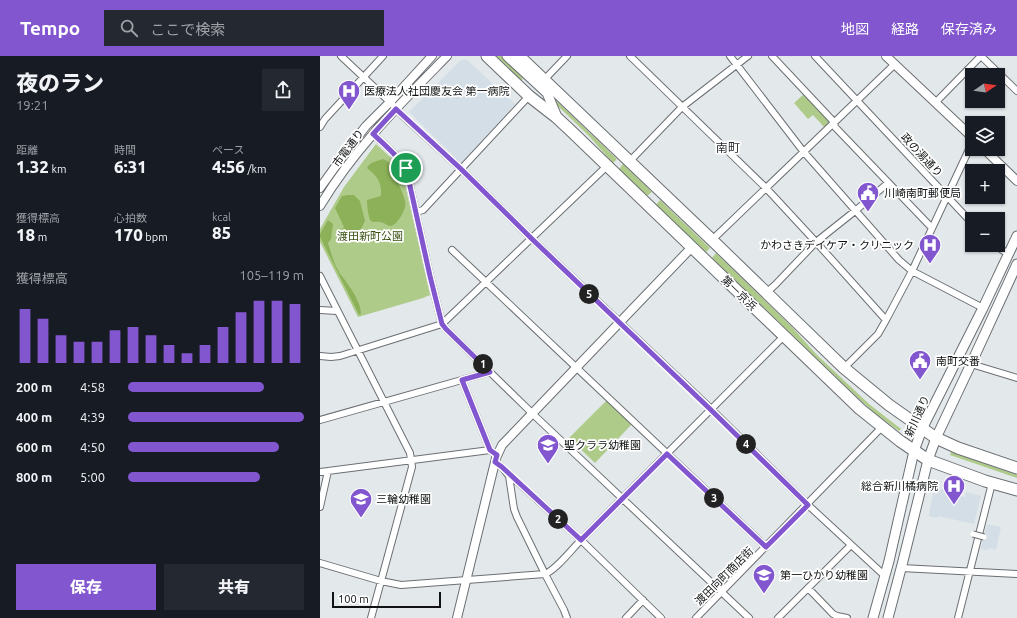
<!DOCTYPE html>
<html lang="ja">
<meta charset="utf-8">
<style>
body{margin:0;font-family:Ubuntu,"Noto Sans JP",sans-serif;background:#242831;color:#f1f3f6;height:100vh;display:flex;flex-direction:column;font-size:15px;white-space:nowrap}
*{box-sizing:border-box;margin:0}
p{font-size:13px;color:#9ea1a6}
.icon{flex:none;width:22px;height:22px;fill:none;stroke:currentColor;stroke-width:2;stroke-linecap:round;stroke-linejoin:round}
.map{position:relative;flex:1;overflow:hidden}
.panel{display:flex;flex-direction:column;background:#171b24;width:320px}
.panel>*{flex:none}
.needle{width:26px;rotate:77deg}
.tools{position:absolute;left:645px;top:12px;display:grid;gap:8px}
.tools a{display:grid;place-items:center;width:40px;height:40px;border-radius:0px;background:#171b24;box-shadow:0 1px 3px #0004;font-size:20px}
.scale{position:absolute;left:12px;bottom:10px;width:109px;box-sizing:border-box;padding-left:4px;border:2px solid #0f1112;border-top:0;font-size:11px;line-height:14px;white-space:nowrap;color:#0f1112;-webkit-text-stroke:3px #fff;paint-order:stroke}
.pin{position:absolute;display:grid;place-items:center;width:34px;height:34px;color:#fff;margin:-17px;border:2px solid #fff;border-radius:50%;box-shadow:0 1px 4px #0007}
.km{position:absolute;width:20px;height:20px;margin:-10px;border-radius:50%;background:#222;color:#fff;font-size:11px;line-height:20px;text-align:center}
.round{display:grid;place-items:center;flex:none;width:42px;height:42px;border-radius:0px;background:#242831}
.head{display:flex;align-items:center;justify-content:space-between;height:68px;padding:0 16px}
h1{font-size:22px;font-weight:800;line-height:30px}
.figures{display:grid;grid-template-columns:repeat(3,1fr);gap:6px;height:68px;padding:4px 16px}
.figures div{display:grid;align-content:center}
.figures b{font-size:17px;font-weight:800}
.figures small{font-size:11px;font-weight:400}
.figures p{font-size:11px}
.chart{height:112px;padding:8px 16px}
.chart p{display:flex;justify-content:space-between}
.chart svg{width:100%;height:72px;margin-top:4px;stroke:#8256cf;stroke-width:6}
.cta{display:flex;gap:8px;margin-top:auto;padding:8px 16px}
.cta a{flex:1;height:46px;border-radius:0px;background:#8256cf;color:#fff;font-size:16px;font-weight:800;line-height:46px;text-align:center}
.cta a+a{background:#242831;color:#f1f3f6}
ul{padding:0 16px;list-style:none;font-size:13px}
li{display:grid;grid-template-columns:64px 48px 1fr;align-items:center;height:30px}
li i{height:10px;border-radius:5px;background:#8256cf}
header{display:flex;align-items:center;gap:24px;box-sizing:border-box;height:56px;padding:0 20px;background:#8256cf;color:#fff}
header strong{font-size:19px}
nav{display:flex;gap:22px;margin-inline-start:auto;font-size:14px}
.search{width:280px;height:36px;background:#242831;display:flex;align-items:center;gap:10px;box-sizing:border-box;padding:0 14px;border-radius:0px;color:#9ea1a6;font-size:15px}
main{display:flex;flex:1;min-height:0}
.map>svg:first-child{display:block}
.built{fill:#d3dee7}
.green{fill:#aecb89}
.forest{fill:#8cb158}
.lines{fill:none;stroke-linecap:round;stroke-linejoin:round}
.minor-casing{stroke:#6b6f73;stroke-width:8}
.tertiary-casing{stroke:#6b6f73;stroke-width:10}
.secondary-casing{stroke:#6b6f73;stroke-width:11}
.trunk-casing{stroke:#6b6f73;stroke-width:13}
.minor{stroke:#fff;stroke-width:6}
.tertiary{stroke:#fff;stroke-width:8}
.secondary{stroke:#fff;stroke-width:9}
.trunk{stroke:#fff;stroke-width:11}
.pedestrian-bridge-casing{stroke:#6b6f73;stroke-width:7;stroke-linecap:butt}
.pedestrian-bridge{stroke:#fff;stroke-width:5}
.route-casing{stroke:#fff;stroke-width:8}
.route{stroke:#8256cf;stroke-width:5}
.labels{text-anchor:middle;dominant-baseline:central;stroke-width:3.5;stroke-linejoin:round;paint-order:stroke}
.poi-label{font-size:11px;fill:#0f1112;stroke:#fff;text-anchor:start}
.street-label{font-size:11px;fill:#0f1112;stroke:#fff}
.park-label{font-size:11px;fill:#385010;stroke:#fff}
.neighbourhood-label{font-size:12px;fill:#292d30;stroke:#fff}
</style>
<header>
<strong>Tempo</strong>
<div class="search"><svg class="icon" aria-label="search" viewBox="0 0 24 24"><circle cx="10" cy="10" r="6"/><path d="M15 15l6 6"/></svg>ここで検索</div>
<nav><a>地図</a><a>経路</a><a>保存済み</a></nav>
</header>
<main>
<section class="panel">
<div class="head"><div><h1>夜のラン</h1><p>19:21</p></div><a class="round"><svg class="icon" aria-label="share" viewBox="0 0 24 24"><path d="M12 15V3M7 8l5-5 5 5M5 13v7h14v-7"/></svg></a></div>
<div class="figures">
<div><p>距離</p><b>1.32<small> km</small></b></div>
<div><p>時間</p><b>6:31</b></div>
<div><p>ペース</p><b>4:56<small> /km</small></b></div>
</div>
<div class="figures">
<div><p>獲得標高</p><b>18<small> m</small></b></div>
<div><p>心拍数</p><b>170<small> bpm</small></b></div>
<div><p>kcal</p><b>85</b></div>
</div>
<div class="chart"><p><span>獲得標高</span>105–119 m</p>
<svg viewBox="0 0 160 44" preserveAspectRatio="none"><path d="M5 44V11M15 44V17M25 44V27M35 44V31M45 44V31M55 44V24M65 44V22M75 44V27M85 44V33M95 44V38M105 44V33M115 44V22M125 44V13M135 44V6M145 44V6M155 44V8"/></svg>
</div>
<ul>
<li><b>200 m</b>4:58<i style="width:77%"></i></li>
<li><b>400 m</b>4:39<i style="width:100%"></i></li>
<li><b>600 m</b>4:50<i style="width:86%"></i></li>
<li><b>800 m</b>5:00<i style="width:75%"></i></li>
</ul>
<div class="cta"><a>保存</a><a>共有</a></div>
</section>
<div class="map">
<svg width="697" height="562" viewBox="0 0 697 562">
<rect width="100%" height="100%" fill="#e3e8eb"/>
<!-- built -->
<path class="built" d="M141,4H147L195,48L141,107L89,56Z
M624,431L639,434L638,439L645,441L646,436L661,440L654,468L618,460L617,462L609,460L613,437L616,438L619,434L623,433Z
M667,468L681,471L676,494L669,492L668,494L661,493Z"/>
<!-- green -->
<path class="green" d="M176,0H181L202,21L203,24L200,23Z
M186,0H190L297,103L293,107L268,79Z
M484,38L511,67L505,72L493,59L488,63L474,47Z
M56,88L81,111L110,239L103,242L38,261L0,186V173L24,131Z
M303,108L332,136L327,140L299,113Z
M340,144L390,192L386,196L336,149Z
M396,197L471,270L496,298L549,348L581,373L579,375L556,358L537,341L392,202Z
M287,344L312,368L275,407L249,382Z
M631,396L697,419V422L630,399Z"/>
<!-- forest -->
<path class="forest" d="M63,103C72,106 76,116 78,125C79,132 87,143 85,151C84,156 77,169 71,170C67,170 64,166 60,166C56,165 54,167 51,165C48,162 47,148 47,144L61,140C62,126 57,120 47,112C50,106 57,105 63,103Z
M28,139H34L40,145L45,165L41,173L19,185L16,183L24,171L15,152L22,140Z
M8,164L13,168L11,183L8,187C11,196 13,206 18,214C20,219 24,222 27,227C33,235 41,248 41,258L39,259L0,181V178Z"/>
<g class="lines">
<!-- minor casing -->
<g class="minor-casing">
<path id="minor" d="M21,0L70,46L82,59L141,113L212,183L391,353L488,449L565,520
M310,0L446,132L496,186L566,264
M410,0L483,95L579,204L592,215L663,252
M452,0L514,66L515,71L612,172
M495,0L652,167
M661,0L697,35
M224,24L247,0
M616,46L661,0
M0,71L5,63L63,0
M53,78C64,88 77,99 86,112L110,220L122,268L126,273L216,361L429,562
M309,106L362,51L428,0
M96,156L103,154L209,40
M392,184L575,8
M675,189L688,198
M132,194L446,491
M0,220L90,397L92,411L51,562
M446,237L456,228L496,186L535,155L568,127
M0,254L17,255
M0,300L11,301L20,300L122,268L287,110
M651,308L697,322
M524,312L558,278L566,264L592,215L652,87
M142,324L170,394L177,399
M0,364L170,316
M175,407L182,411L189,420L194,453L197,461L225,518L244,554L247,562
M0,416L170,394
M187,416L261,484L341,562
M0,451L8,415
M0,507L61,525L81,529L225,518C236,514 252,493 261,484L464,280
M581,512L697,518
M488,532L513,558L517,560L527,562
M306,562L323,544
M376,562L562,371
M458,562L531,489
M638,562L672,427"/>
</g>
<!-- tertiary casing -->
<g class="tertiary-casing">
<path id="tertiary" d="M566,0L652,81
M664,93L697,125
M0,132L28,93L46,70L70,46L112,0
M0,150C34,93 81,47 127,0
M137,562L176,402L182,389L372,191"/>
</g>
<!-- secondary casing -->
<g class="secondary-casing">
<path id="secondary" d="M187,0L227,37L237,61
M553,562L569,505L594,395L602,373L663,252L697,180
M568,562L583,505L608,404L616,382L651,308L697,208"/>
</g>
<!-- trunk casing -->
<g class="trunk-casing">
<path id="trunk" d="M167,0L209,40L236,61L250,74L540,353L580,385L608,404L665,425L697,434
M199,0L392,184L524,312L569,349L616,382L638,392L697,412"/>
</g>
<!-- minor -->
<use href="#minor" class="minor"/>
<!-- tertiary -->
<use href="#tertiary" class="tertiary"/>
<!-- secondary -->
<use href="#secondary" class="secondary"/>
<!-- trunk -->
<use href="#trunk" class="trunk"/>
<!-- pedestrian-bridge casing -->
<g class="pedestrian-bridge-casing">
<path id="pedestrian-bridge" d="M653,478L664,481"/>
</g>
<!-- pedestrian-bridge -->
<use href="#pedestrian-bridge" class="pedestrian-bridge"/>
</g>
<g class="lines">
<!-- route casing -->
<g class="route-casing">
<path id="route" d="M76,53L141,113L212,183L390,353L488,449L446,491L347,398L261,484L182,411L175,406L177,399L170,394L142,324L170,316L126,273L122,268L110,220L86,112C77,99 64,88 53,78Z"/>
</g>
<!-- route -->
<use href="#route" class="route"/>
</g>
<!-- icons -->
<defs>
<g id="hospital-pin" transform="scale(1.15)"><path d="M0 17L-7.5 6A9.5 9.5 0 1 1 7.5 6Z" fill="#8256cf" stroke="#fff"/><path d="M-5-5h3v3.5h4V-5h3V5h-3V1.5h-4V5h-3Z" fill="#fff"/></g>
<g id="civic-pin" transform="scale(1.15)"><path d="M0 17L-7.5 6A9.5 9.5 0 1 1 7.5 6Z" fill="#8256cf" stroke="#fff"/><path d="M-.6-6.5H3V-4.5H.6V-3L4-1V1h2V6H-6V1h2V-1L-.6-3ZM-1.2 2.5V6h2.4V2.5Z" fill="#fff"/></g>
<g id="school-pin" transform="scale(1.15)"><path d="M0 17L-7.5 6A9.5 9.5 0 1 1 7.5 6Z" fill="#8256cf" stroke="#fff"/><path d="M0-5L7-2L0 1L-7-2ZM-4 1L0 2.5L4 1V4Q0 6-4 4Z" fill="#fff"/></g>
</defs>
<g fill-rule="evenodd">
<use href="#hospital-pin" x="29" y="35"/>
<use href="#civic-pin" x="548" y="137"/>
<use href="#hospital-pin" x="610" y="189"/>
<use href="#civic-pin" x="600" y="305"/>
<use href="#school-pin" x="228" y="389"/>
<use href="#hospital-pin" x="634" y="430"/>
<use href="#school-pin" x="41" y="443"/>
<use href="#school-pin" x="444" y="519"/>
</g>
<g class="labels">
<!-- poi labels -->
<g class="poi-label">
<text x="44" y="35">医療法人社団慶友会 第一病院</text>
<text x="564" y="137">川崎南町郵便局</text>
<text x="594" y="189" text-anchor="end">かわさきデイケア・クリニック</text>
<text x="616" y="305">南町交番</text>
<text x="244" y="389">聖クララ幼稚園</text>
<text x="618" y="430" text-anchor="end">総合新川橘病院</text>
<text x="56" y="443">三輪幼稚園</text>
<text x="460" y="519">第一ひかり幼稚園</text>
</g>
<!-- street labels -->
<g class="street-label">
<text transform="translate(28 92) rotate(-53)">市電通り</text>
<text transform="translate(602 99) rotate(47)">政の湯通り</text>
<text transform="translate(419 237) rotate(44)">第一京浜</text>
<text transform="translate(597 360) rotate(-66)">新川通り</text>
<text transform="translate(404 520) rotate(-45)">渡田向町商店街</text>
</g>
<!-- park labels -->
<g class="park-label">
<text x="50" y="180">渡田新町公園</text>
</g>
<!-- neighbourhood labels -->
<g class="neighbourhood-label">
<text x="408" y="91">南町</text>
</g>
</g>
</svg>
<div class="tools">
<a><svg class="needle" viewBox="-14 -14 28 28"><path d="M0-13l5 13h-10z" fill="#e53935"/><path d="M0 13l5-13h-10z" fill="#9ea1a6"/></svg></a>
<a><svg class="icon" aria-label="layers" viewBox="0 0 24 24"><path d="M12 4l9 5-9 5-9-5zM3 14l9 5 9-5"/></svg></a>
<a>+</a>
<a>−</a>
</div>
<div class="scale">100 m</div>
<div class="pin" style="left:86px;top:112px;background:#1e9e55"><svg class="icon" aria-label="arrive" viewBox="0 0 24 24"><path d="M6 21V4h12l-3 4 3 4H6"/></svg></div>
<b class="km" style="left:163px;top:308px">1</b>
<b class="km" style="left:238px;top:463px">2</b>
<b class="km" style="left:394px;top:442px">3</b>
<b class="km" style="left:426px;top:388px">4</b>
<b class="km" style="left:269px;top:238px">5</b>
</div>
</main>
